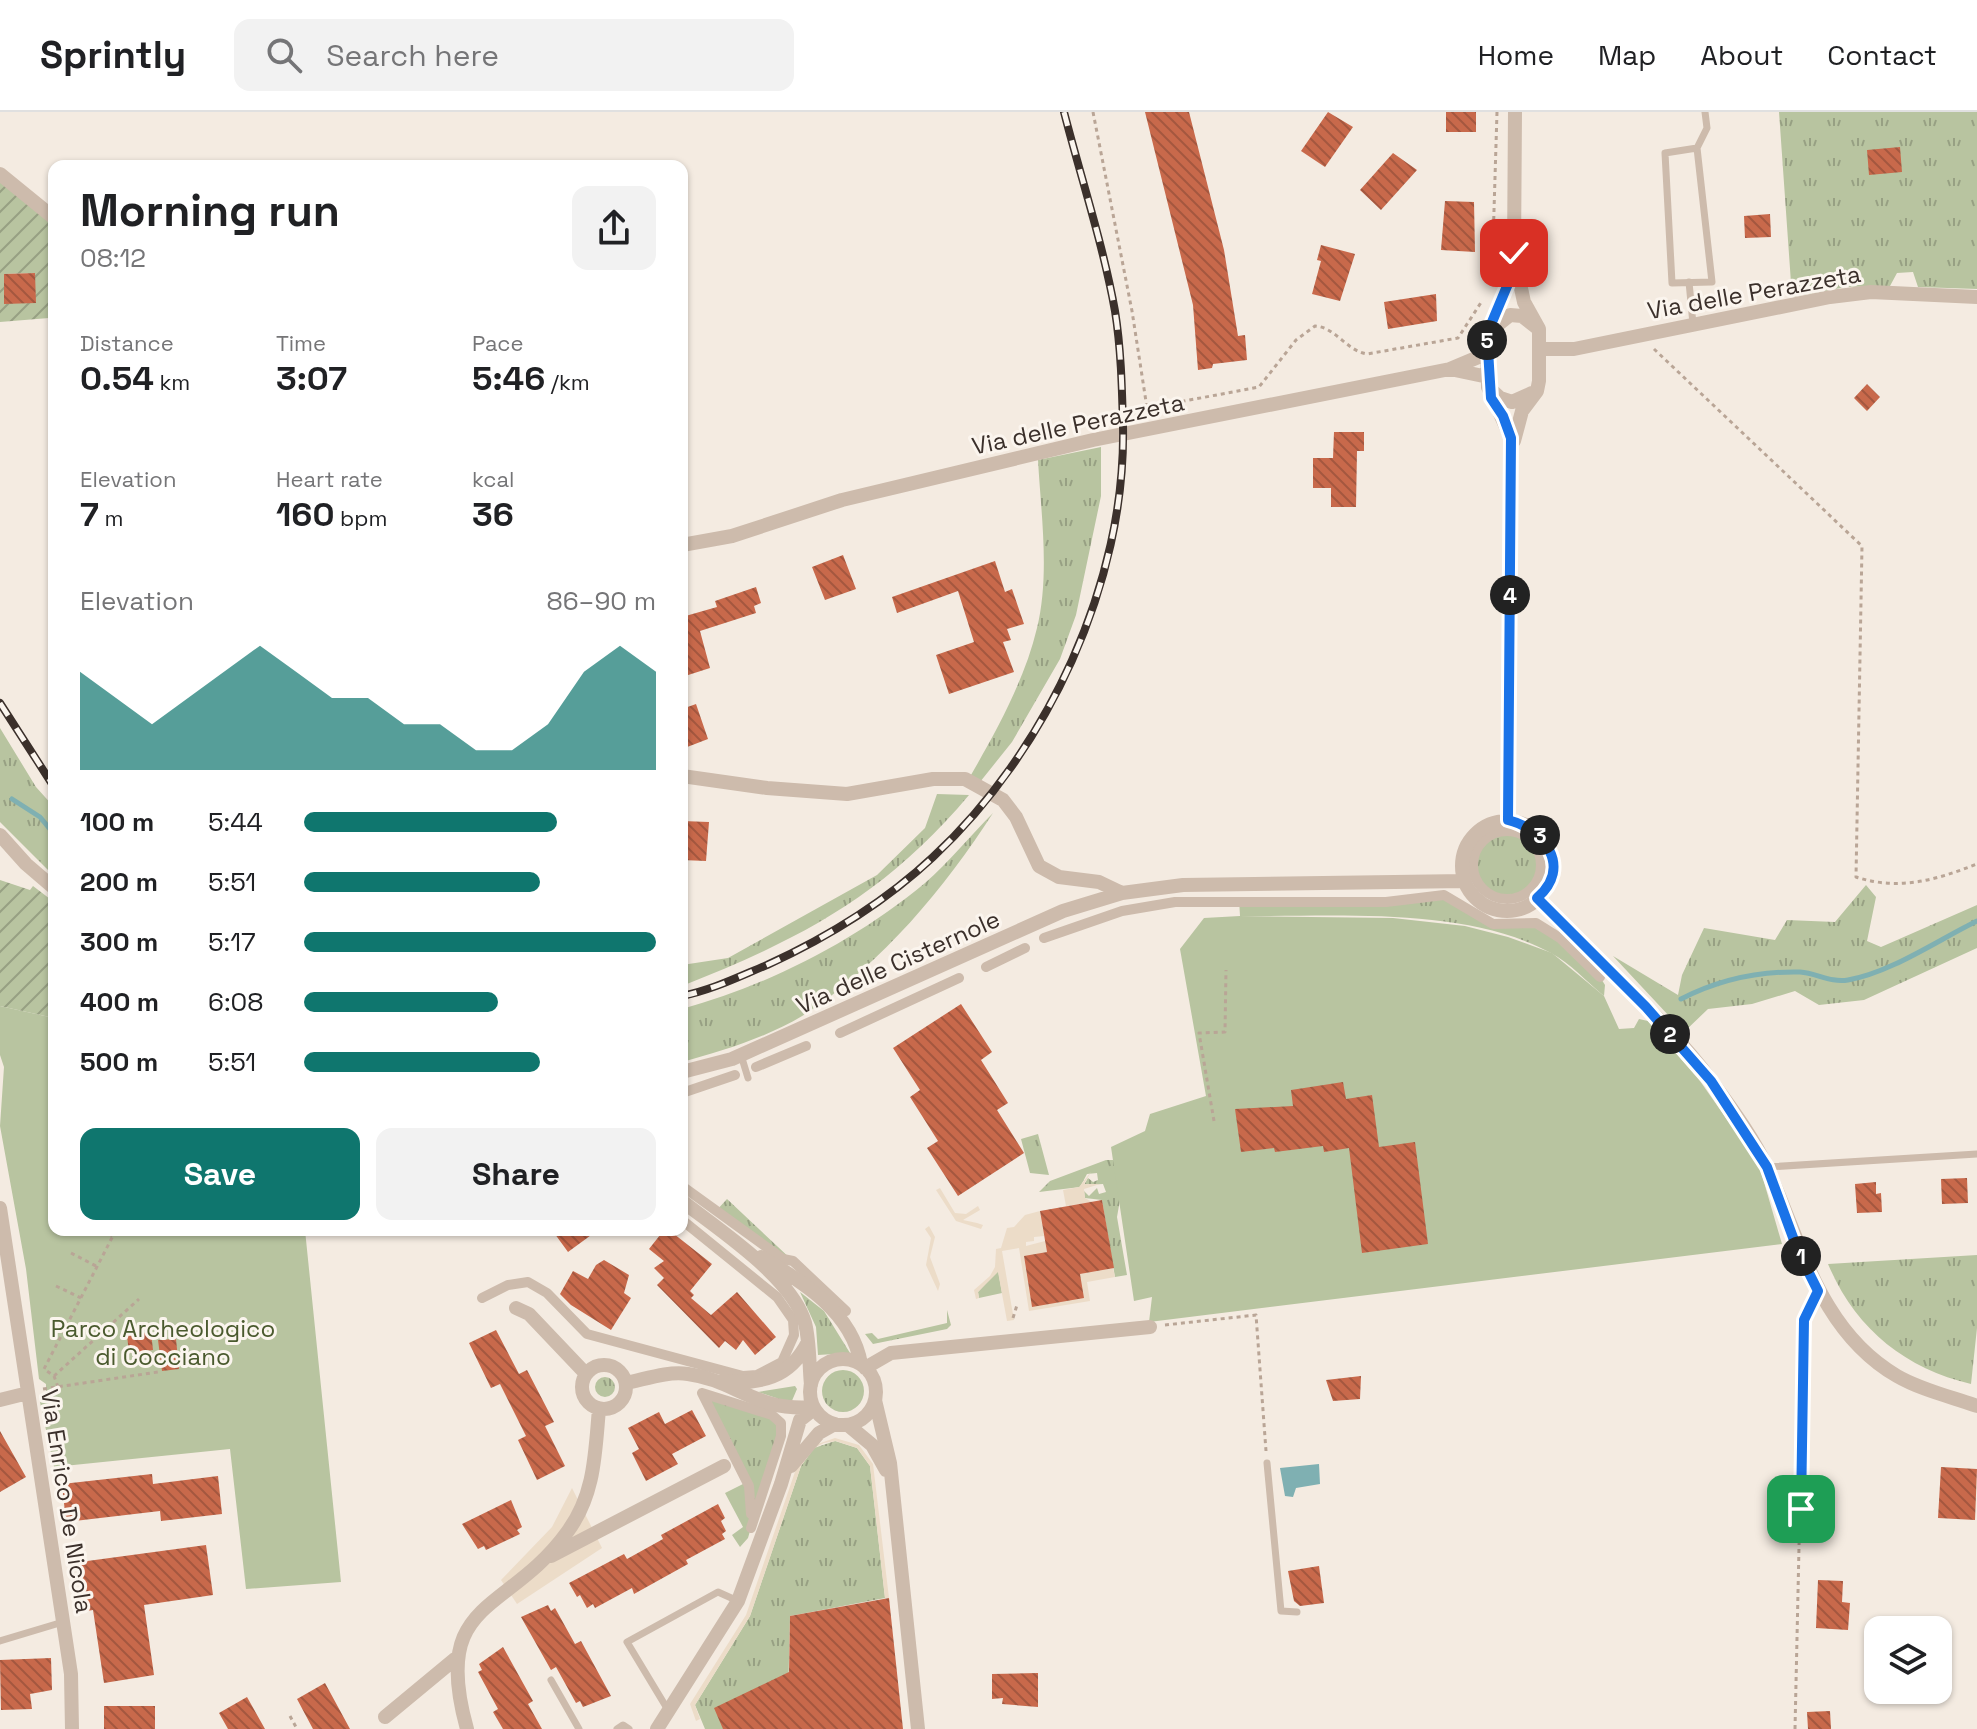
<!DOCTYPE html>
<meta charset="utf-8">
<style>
body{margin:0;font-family:"Space Grotesk",sans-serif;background:#f2f2f2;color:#202124;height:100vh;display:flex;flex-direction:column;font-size:30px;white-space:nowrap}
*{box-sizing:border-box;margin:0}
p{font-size:26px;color:#757577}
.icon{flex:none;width:44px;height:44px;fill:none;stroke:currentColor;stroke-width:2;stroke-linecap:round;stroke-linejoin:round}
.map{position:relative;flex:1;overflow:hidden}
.panel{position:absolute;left:48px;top:48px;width:640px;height:1076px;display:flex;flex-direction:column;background:#fff;border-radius:16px;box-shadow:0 2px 6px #0004}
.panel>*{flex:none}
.fabs{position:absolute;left:1864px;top:1504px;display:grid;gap:16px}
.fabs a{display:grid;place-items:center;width:88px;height:88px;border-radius:16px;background:#fff;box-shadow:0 2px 6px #0004;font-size:40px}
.pin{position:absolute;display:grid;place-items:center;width:68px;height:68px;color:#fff;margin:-34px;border-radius:16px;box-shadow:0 4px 12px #0006}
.km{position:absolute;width:40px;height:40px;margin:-20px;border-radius:50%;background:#222;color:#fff;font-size:22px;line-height:40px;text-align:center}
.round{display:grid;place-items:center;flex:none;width:84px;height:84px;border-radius:16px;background:#f2f2f2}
.overview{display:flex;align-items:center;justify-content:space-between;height:136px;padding:0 32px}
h1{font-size:44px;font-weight:600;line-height:60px}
.stats{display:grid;grid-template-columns:repeat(3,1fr);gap:12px;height:136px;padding:8px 32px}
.stats div{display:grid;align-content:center}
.stats b{font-size:34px;font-weight:600}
.stats small{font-size:22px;font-weight:400}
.stats p{font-size:22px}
.chart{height:224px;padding:16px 32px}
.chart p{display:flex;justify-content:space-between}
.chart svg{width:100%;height:144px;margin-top:8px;fill:#0f766e;opacity:.7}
.primary-button{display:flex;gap:16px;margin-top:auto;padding:16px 32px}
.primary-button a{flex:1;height:92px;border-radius:16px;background:#0f766e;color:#fff;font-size:32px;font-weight:600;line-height:92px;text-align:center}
.primary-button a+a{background:#f2f2f2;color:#202124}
ul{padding:0 32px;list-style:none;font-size:26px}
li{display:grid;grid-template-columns:128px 96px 1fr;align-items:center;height:60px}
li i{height:20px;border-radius:10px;background:#0f766e}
header{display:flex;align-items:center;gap:48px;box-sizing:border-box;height:112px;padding:0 40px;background:#fff;border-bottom:2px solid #e0e0e0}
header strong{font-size:38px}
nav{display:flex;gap:44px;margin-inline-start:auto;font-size:28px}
.search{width:560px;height:72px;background:#f2f2f2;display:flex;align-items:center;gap:20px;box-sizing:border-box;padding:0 28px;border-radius:16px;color:#757577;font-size:30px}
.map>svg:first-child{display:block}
.grass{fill:url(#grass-tufts)}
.park{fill:#b8c4a0}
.garden{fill:url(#garden-furrows);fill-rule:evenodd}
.plaza{fill:#ecdcc8}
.water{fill:#7fb0b2}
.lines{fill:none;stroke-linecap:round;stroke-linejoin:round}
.stream{stroke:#7fb0b2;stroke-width:5}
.building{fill:url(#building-back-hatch)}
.path{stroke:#b9a596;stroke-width:3;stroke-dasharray:4 4;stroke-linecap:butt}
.service{stroke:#cdbbac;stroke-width:7}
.pedestrian{stroke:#cdbbac;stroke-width:10}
.minor{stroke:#cdbbac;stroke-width:14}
.rail-casing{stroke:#3b302b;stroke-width:8}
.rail{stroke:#fbf5ee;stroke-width:5;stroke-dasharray:15;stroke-linecap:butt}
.route-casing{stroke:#fff;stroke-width:16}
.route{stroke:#1a73e8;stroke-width:10}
.labels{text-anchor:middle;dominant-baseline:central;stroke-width:6;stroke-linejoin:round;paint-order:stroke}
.street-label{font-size:24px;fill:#3b302b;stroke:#fbf5ee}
.park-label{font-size:24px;fill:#4a5a2e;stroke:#fbf5ee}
</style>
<header>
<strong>Sprintly</strong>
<div class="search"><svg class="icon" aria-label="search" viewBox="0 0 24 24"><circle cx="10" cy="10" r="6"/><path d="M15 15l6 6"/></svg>Search here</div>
<nav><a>Home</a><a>Map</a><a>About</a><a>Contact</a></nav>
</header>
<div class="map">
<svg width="1977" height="1617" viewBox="0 0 1977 1617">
<defs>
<pattern id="grass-tufts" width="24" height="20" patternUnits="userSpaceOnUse" patternTransform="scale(2)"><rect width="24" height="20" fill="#b8c4a0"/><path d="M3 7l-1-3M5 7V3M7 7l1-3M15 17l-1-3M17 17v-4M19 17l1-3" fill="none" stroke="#97a083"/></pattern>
<pattern id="garden-furrows" width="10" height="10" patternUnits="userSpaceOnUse" patternTransform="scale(2)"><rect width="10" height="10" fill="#b8c4a0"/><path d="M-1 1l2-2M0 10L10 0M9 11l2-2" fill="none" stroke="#97a083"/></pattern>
<pattern id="building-back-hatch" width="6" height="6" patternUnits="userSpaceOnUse" patternTransform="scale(2)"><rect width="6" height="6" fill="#c8694b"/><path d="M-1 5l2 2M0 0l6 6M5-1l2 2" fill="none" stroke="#a4573f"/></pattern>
</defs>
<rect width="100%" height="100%" fill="#f4ebe1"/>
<!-- grass -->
<path class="grass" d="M1779,0H1977V177L1918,175L1913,160L1897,161L1890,174L1846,175L1792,185Z
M1101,335V384L1076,503L1060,547L1012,630L980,670L971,663C997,618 1025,567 1037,516C1050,463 1041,402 1038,348Z
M0,616L36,675L54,695V764L0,710Z
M937,682L969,683C885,783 801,827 682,874V853L728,846L877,763L925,716Z
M993,701C945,776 882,851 807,901C771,924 723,939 682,950V897C769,873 855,829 925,771C949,750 970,724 993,701Z
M1473 753a34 34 0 1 1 68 0a34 34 0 1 1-68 0Z
M1866,773L1876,785L1867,829L1881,835L1977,793V836L1864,888L1819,893L1795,879L1752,892L1708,897L1684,920L1613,844L1678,883L1682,863L1704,816L1775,828L1787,808L1835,810Z
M1444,783L1479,807L1536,811L1600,865L1605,873L1604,884C1587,870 1570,851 1551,841C1464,794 1336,805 1240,804L1239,787L1345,791Z
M1038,1022L1049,1063L1030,1061L1021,1027Z
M1106,1048H1114L1121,1082L1117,1105L1127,1163L1115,1165L1102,1088L1085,1086L1084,1079L1089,1084L1097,1076L1099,1082L1106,1080L1103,1072L1084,1073L1088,1066L1093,1070L1098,1068L1097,1061L1087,1062L1080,1075L1039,1080L1050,1069Z
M727,1087L793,1149L716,1099Z
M1977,1143V1216L1971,1272C1904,1256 1855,1216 1828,1152Z
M998,1158L1002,1181L979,1186L978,1180Z
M800,1180L824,1199L850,1241L818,1243L816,1215Z
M947,1198L951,1213L947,1217L873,1232L865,1222L872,1221L878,1227L947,1211Z
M822 1279a21 21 0 1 1 42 0a21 21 0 1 1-42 0Z
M595 1275a10 10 0 1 1 20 0a10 10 0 1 1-20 0Z
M795,1274L797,1277L791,1291L758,1280Z
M702,1281L781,1311L748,1426L740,1435L732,1423L743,1415L725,1381L747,1370Z
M835,1329L857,1336L870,1354L885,1486L790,1504L788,1588L723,1617H705L695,1593L750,1504L801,1354L814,1336Z"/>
<!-- park -->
<path class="park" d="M1240,804L1393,806L1465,814L1508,825L1552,841L1604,884L1619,917L1634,916L1639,907L1648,909L1700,969L1759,1053L1782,1132L1149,1210L1152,1185L1134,1189L1111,1035L1145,1019L1150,1002L1206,984L1180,837L1204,806Z
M0,894L54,906V1118H305L341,1470L246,1477L230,1337L54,1355L40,1290L46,1282V1272L39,1267L26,1157L0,1014L4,955L0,943Z"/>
<!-- garden -->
<path class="garden" d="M0,69L49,109V206L0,210ZM35,161V191H4V162Z
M0,768L30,778L33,774L54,790V906L0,894Z"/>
<!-- plaza -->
<path class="plaza" d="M1091,1060L1084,1072H1100L1084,1077L1085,1086L1092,1090L1066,1094L1063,1078L1079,1075Z
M940,1076L955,1101L966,1102L978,1094L980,1098L963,1108L977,1111L983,1113L981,1117L956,1109L936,1078Z
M1040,1099L1044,1124L1034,1125V1129L1026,1130V1134L1045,1129L1047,1140L1024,1145L1032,1195L1080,1162L1113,1156L1115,1165L1087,1170L1090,1189L1029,1199L1019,1136L1002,1139L1014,1208L1007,1209L998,1160L978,1180L979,1186L976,1187L974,1178L990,1164L995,1155L996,1137L1001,1136L1007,1116L1014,1115L1025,1103Z
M929,1114L935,1125L930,1145L940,1172L938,1179L926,1153L931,1126L925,1117Z
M835,1326L859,1333L873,1352L889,1486H885L870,1354L857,1336L836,1329L824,1331L814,1336L801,1354L750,1504L695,1593L700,1607L696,1609L690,1592L746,1503L797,1354L812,1334Z
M572,1376L602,1436L517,1492L501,1468L552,1415Z"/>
<!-- water -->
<path class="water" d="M1319,1352L1320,1372L1296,1376L1293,1385L1285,1384L1280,1356Z"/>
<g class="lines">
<!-- stream -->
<path class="stream" d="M12,687L40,705L54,722
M1681,887C1718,868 1759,859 1800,860C1817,861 1830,871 1848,868C1890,861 1938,828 1977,809"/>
</g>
<!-- building -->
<path class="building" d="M1145,0H1189L1224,138L1238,224L1245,223L1247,248L1213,252L1212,256L1198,258L1193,193Z
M1328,0L1353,15L1325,55L1301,39Z
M1446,0H1476V20H1446Z
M1900,35L1902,60L1869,63L1867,38Z
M1393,41L1417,58L1381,98L1360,78Z
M1445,89L1474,90L1475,140L1441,138Z
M1770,102L1771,125L1745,126L1744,104Z
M1321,133L1355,142L1340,189L1312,182L1321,149L1317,148Z
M35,161L36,191L4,192V162Z
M1436,182L1437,209L1388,217L1384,190Z
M1867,272L1880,285L1867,299L1854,286Z
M1334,320H1364V339H1357L1356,395H1331V376H1313V346H1333Z
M843,443L856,477L825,488L812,455Z
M995,449L1005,480L1012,477L1024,512L1007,517L1011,528L1003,530L1014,560L949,582L936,543L974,530L958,479L897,501L892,485Z
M756,475L761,491L754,494L756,501L700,519L710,556L682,565V505L717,495L715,489Z
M696,592L708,627L682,637V597Z
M682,709L709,710L706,749L682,748Z
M961,892L992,940L981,948L1008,991L997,998L1024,1041L958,1084L927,1036L938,1029L910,985L920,978L893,936Z
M1343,970L1346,987L1372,983L1379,1035L1415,1030L1428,1132L1362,1141L1349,1036L1324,1040L1323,1034L1275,1040L1274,1036L1241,1040L1235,997L1293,994L1291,978Z
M1967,1066L1968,1091L1942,1092L1941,1067Z
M1876,1070V1082L1881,1081L1882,1100L1857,1101L1855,1072Z
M1102,1088L1114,1156L1080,1162L1084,1186L1032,1195L1024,1144L1047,1140L1040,1099Z
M552,1118H598L568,1140Z
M664,1118H669L712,1152L690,1179L694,1183L691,1186L711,1203L737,1180L776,1225L755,1243L743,1228L736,1238L725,1229L719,1236L657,1173L664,1166L654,1156L664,1149L649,1137Z
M604,1148L629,1163L624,1181L631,1186L611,1218L571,1193L560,1182L573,1159L588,1167L596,1153Z
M496,1218L519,1262L527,1258L554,1310L545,1314L565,1354L537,1368L518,1328L526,1324L500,1272L491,1276L469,1231Z
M151,1220L153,1238L129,1241L127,1223Z
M176,1227L179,1257L162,1259L158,1228Z
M1361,1264L1360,1287L1333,1289L1326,1268Z
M692,1298L706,1324L672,1342L678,1352L646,1369L632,1341L639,1337L628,1316L659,1300L665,1312Z
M0,1319L26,1365L0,1380Z
M1941,1355L1977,1357L1975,1408L1938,1406Z
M152,1362L153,1372L218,1364L222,1402L161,1409L160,1399L66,1410L62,1372Z
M511,1388L522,1415L517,1418L520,1422L486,1438L484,1434L478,1437L462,1412Z
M718,1392L725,1406L721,1409L726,1419L722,1422L725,1427L686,1448L688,1452L634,1482L632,1476L595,1496L593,1492L587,1496L580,1483L577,1485L569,1471L624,1442L627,1447L663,1427L661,1423Z
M206,1433L213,1483L144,1493L154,1563L104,1571L93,1498L87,1499L80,1450Z
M1319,1454L1324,1491L1300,1494L1294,1489L1288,1459Z
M1818,1468L1843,1469L1842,1490L1850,1491L1848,1518L1816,1516Z
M889,1486L903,1617H723L714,1596L789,1560L790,1504Z
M548,1493L551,1499L555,1496L575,1532L581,1529L611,1584L583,1595L580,1589L576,1591L556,1555L551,1558L521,1505Z
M503,1535L533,1589L528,1592L542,1617H503L493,1600L498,1597L478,1560L482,1558L479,1552Z
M51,1546L52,1578L30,1582L32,1597L1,1598L0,1548Z
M1038,1561V1595L1002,1592L1003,1586L992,1587V1562Z
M325,1571L350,1617H313L297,1587Z
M247,1585L265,1617H228L219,1601Z
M104,1594H155V1617H104Z
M1830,1599L1831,1617H1808L1807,1600Z"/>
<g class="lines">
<!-- path -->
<path class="path" d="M1093,0L1132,199L1147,296L1259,275L1296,228L1315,214C1335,215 1347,239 1367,242L1458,226L1482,189
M1492,164L1497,0
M1654,237L1862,434L1856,765C1899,779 1936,768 1977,752
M1214,1009L1199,921L1225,920L1226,858
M102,1118L113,1124
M71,1141L96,1154
M56,1174L81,1186
M1013,1206L1017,1193
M1165,1213L1256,1203L1266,1339
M54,1264L139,1187
M58,1275L54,1264L44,1257L116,1118
M43,1277L158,1260
M290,1604L297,1617
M1795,1617L1804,1208L1811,1193"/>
<!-- service -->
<path class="service" d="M1697,36L1665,41L1672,171L1712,170L1697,36L1707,16L1705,0
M1689,170L1693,212
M741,943L748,966
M1768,1055L1977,1042
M1267,1351L1281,1499L1297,1500
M0,1529L63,1510
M551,1568L579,1617
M668,1598L627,1530L718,1480L738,1489
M617,1617L623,1613L629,1617"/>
<!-- pedestrian -->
<path class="pedestrian" d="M1473 753a34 34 0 1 1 68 0a34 34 0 1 1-68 0Z
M1044,826L1122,799L1175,790H1386L1444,783L1493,812L1536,811L1560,826L1600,865
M986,855L1025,836
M840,921L959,866
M756,955L806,934
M682,981L735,963
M682,1074L783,1147L793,1149L846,1199
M482,1186L508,1173L528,1170L547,1181L587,1222L743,1264L757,1263L782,1250L794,1223L793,1208L777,1185L682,1108
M702,1281L772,1303L781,1311V1324L751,1416
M702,1281L749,1374L751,1402"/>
<!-- minor -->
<path class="minor" d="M0,62L54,106
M1490,219L1510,203L1522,204L1536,215
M1539,237H1574L1830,185L1871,180L1977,185
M1450,257L1488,241
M1488,275L1500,286L1512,290L1532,281
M1514,329L1522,299L1537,279L1539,269V217L1524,190L1516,153
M682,433L732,424L842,388L1093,328L1450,257L1488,265
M682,664L767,676L847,682L933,667H965L1003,688L1016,705L1039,754L1059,765L1099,770L1122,781
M1508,708L1511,326L1488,275L1487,222L1510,167L1514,141L1515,0
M1462 754a45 45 0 1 1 90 0a45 45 0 1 1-90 0Z
M0,723L26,752L54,776
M1537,786C1593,849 1663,902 1713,971C1732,997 1755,1028 1768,1058C1802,1133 1820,1219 1897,1264C1921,1278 1952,1285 1977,1294
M682,960L732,947L1063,799L1122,781L1183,773L1465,769
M682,1089C719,1118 792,1165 805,1211C810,1231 809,1253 811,1273
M0,1096L71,1562L72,1617
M761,1145C803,1170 852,1200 861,1252
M516,1196L529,1202L586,1262
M810 1280a33 33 0 1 1 66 0a33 33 0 1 1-66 0Z
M582 1275a22 22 0 1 1 44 0a22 22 0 1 1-44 0Z
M865,1256L891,1241L1150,1215
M722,1269C760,1273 790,1266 808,1230
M626,1271C646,1267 667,1259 688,1262C735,1268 756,1300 813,1295
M0,1288L28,1281
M875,1288L890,1351L918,1617
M848,1313L872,1333L886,1358
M791,1354L819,1321L835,1312
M551,1444L724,1354
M385,1605L455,1547
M467,1617C430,1485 508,1503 568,1419C595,1382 595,1341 599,1297
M657,1617L738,1489L781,1372L800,1308L814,1297"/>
<!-- rail casing -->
<g class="rail-casing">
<path id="rail" d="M0,591L54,675
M682,884C712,878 738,865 767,853C826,826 885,790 933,745C1047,639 1126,471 1123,314C1122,276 1121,236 1115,199C1103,132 1081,66 1064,0"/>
</g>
<!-- rail -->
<use href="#rail" class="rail"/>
</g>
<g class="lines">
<!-- route casing -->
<g class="route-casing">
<path id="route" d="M1514,141L1510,167L1487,222L1491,286L1503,304L1511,326L1508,708C1544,717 1573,755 1537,786L1646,895L1711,969L1767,1055L1798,1139L1818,1179L1804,1208L1801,1397"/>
</g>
<!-- route -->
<use href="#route" class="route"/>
</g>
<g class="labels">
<!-- street labels -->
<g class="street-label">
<text transform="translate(1754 180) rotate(-10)">Via delle Perazzeta</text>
<text transform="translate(1078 312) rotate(-12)">Via delle Perazzeta</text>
<text transform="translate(898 850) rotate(-24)">Via delle Cisternole</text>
<text transform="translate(67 1389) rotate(81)">Via Enrico De Nicola</text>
</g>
<!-- park labels -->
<g class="park-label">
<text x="163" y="1216">Parco Archeologico<tspan x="163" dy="28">di Cocciano</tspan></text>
</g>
</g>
</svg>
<div class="fabs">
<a><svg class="icon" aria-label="layers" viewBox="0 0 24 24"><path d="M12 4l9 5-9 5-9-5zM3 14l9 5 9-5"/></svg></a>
</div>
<div class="pin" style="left:1801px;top:1397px;background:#1e9e55"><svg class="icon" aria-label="arrive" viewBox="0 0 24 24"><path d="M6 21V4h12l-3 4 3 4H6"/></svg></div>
<div class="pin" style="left:1514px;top:141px;background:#d93025"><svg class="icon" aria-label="check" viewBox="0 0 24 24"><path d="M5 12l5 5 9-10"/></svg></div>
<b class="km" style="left:1801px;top:1144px">1</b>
<b class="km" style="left:1670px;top:922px">2</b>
<b class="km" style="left:1540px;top:723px">3</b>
<b class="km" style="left:1510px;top:483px">4</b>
<b class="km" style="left:1487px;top:228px">5</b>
<section class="panel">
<div class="overview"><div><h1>Morning run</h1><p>08:12</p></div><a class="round"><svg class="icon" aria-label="share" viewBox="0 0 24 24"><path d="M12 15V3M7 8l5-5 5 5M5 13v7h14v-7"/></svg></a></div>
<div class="stats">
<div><p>Distance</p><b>0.54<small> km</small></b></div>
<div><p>Time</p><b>3:07</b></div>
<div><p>Pace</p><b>5:46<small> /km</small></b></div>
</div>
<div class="stats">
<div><p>Elevation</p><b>7<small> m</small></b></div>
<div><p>Heart rate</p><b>160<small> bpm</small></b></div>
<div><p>kcal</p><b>36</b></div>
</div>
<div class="chart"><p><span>Elevation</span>86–90 m</p>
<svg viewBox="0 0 160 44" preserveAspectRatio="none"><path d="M0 44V14L10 22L20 30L30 22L40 14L50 6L60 14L70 22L80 22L90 30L100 30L110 38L120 38L130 30L140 14L150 6L160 14V44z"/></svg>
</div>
<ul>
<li><b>100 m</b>5:44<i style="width:72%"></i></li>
<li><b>200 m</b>5:51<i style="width:67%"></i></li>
<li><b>300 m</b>5:17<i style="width:100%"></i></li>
<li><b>400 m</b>6:08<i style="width:55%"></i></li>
<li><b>500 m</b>5:51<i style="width:67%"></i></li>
</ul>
<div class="primary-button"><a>Save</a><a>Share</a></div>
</section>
</div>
